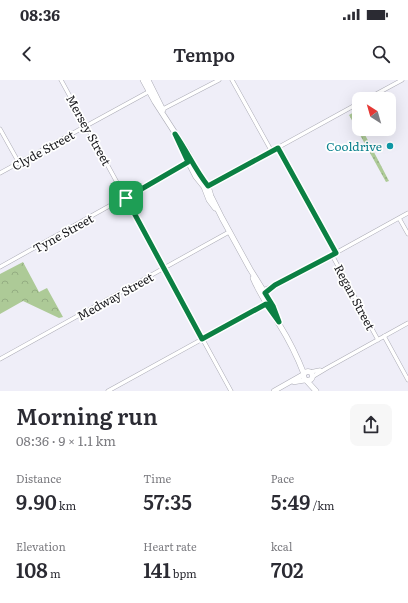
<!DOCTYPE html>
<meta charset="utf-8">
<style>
body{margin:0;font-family:Literata,serif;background:#f7f7f7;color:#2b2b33;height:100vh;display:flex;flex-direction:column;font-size:15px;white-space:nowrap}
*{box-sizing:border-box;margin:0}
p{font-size:13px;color:#7c7c81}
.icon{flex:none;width:22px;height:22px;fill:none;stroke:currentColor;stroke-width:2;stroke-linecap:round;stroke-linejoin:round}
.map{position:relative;height:311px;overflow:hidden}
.side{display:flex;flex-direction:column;background:#fff;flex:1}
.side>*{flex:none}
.needle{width:26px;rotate:323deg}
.controls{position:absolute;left:352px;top:12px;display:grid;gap:8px}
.controls a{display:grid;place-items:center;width:44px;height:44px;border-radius:8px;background:#fff;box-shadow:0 4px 16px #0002;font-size:20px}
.pin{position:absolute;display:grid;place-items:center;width:34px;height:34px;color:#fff;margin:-17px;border-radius:8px;box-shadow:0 2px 6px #0006}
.round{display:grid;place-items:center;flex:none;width:42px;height:42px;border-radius:8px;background:#f7f7f7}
.head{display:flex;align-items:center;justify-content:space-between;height:68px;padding:0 16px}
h1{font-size:22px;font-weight:600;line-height:30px}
.figures{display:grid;grid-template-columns:repeat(3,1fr);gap:6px;height:68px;padding:4px 16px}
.figures div{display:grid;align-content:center}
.figures b{font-size:20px;font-weight:600}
.figures small{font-size:11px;font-weight:400}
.figures p{font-size:11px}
.status{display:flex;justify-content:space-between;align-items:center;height:28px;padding:0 20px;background:#fff;direction:ltr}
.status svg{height:11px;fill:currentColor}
header{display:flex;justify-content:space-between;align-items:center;height:52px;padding:0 16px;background:#fff;font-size:18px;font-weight:600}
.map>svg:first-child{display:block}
.grass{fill:url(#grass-dots)}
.park{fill:url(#park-crowns)}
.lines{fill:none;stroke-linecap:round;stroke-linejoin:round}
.minor-casing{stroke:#acacb6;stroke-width:4.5}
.tertiary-casing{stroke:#acacb6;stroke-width:5.5}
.secondary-casing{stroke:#acacb6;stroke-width:6}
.minor{stroke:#fff;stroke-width:3.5}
.tertiary{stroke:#fff;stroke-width:4.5}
.secondary{stroke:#fff;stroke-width:5}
.route-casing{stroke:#fff;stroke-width:8}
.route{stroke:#0b8043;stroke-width:5}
.culture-dot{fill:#0f9aa8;stroke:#fff;stroke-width:1.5}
.labels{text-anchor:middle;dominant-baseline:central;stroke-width:3.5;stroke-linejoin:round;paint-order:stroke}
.street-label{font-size:12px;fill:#1a1a1e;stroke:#fff}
.culture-label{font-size:12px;fill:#0d838f;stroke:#fff;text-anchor:end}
</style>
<div class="status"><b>08:36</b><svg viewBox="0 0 49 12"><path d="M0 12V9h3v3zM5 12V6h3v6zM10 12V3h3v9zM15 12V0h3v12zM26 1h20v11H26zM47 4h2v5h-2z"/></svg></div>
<header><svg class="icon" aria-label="back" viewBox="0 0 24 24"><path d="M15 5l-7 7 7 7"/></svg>Tempo<svg class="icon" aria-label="search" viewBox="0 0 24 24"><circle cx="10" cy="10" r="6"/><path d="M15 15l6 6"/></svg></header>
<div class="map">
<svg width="408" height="311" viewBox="0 0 408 311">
<defs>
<pattern id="grass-dots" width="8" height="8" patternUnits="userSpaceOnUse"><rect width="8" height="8" fill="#adca97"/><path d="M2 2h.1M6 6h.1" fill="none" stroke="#94ad82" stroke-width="1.8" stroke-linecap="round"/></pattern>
<pattern id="park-crowns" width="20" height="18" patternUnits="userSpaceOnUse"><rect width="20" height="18" fill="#adca97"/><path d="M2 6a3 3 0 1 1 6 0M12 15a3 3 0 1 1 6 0" fill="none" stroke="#94ad82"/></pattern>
</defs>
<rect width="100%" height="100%" fill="#efeef8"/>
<!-- grass -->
<path class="grass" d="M356,31L358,36L359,49L365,50L363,51L389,101L386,102L349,35Z"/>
<!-- park -->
<path class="park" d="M23,182L39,212L47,208L63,237L59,238L23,221L0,234V194Z"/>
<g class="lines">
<!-- minor casing -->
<g class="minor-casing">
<path id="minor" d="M61,0L231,311
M232,0L272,72
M367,19L402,0
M163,29L219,0
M0,49L19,83
M278,68L336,173
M0,93L150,11
M208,106L359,23
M399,138L408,154
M332,175L378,260
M0,187L188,82
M263,210L275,205L332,175L408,133
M265,213L274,206
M384,256L408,300
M0,279L229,152
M310,292L320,290
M312,297L327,288L408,243
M108,311L266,224"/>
</g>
<!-- tertiary casing -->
<g class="tertiary-casing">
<path id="tertiary" d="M294,302L306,300
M274,311L304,294"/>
</g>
<!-- secondary casing -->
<g class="secondary-casing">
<path id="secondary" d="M143,0L155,22L188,73L201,98L208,106L211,116L222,138L250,189L273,226L279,242
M148,0L163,30
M180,66L196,97L204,107L209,120L215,128
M253,198C260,215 270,228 279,244C289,260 297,276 304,294
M303.5 296a4.5 4.5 0 1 1 9 0a4.5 4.5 0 1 1-9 0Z
M306,300L316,311"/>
</g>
<!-- minor -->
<use href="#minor" class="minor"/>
<!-- tertiary -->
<use href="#tertiary" class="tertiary"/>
<!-- secondary -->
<use href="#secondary" class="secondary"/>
</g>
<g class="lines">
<!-- route casing -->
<g class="route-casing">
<path id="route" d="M175,54C187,71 195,90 208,106L278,68L336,173L275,205L265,213L273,226L279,242L266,224L202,259L126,118L188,82Z"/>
</g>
<!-- route -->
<use href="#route" class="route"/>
</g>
<!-- markers -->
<circle class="culture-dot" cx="390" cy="66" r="4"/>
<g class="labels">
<!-- street labels -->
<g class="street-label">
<text transform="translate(89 50) rotate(61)">Mersey Street</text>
<text transform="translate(43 70) rotate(-29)">Clyde Street</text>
<text transform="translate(63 153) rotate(-29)">Tyne Street</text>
<text transform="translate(115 216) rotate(-29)">Medway Street</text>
<text transform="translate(355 217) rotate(62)">Regan Street</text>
</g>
<!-- culture labels -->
<g class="culture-label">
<text x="382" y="66">Cooldrive</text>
</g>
</g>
</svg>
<div class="controls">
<a><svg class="needle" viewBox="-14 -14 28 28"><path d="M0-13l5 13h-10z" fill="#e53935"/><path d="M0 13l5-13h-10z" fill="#7c7c81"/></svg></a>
</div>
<div class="pin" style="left:126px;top:118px;background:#1e9e55"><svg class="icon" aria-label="arrive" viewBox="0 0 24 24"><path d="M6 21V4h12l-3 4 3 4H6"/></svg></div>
</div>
<section class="side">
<div class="head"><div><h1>Morning run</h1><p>08:36 · 9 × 1.1 km</p></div><a class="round"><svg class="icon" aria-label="share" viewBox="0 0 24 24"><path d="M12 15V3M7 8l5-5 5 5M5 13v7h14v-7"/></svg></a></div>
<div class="figures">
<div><p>Distance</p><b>9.90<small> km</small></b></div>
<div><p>Time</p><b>57:35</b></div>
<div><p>Pace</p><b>5:49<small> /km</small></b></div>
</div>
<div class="figures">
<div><p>Elevation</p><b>108<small> m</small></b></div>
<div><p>Heart rate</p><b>141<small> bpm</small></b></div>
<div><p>kcal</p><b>702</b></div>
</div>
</section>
